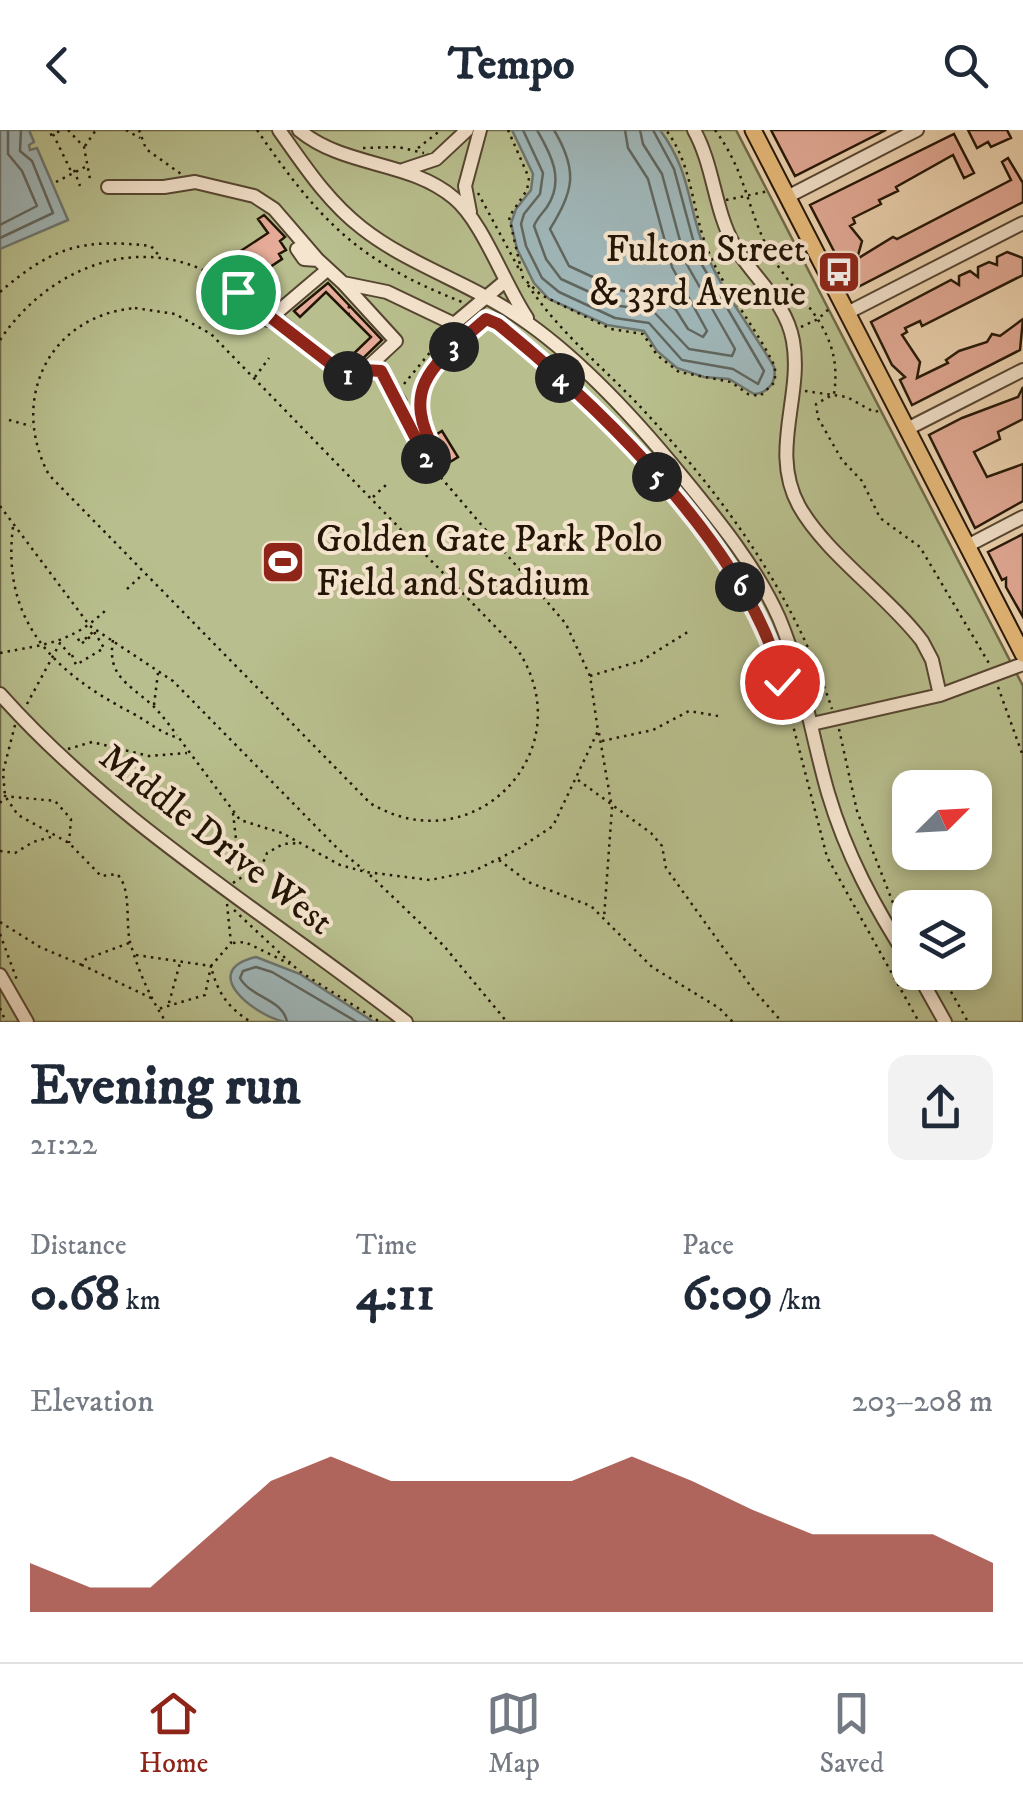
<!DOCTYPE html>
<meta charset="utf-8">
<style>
body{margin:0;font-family:"IM FELL DW Pica",serif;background:#f2f2f3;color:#1f2937;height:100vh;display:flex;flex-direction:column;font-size:38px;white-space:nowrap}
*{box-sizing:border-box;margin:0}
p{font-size:32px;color:#747a83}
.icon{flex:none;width:55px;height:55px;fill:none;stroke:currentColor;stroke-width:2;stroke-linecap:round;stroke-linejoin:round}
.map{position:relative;height:892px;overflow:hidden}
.details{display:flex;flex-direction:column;background:#fff;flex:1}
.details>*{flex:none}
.needle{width:65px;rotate:66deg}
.controls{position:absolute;left:892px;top:640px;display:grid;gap:20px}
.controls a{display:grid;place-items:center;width:100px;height:100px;border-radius:20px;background:#fff;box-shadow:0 5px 15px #0003;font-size:50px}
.pin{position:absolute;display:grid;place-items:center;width:85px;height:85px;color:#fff;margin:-42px;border:5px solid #fff;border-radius:50%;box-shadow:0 2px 10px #0007}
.km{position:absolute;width:50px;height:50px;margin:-25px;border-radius:50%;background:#222;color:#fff;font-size:28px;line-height:50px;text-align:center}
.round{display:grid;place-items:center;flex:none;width:105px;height:105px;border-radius:20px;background:#f2f2f3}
.overview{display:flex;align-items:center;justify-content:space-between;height:170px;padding:0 30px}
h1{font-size:55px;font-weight:700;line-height:75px}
.figures{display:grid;grid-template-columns:repeat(3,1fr);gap:15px;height:170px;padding:10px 30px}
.figures div{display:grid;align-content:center}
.figures b{font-size:50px;font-weight:700}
.figures small{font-size:28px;font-weight:400}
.figures p{font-size:28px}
.chart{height:280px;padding:20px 30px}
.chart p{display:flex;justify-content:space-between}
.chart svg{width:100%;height:180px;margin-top:10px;fill:#8f2418;opacity:.7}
header{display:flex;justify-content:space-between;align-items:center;height:130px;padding:0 30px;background:#fff;font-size:45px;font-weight:700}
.dock{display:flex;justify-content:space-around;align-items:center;height:140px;border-top:2px solid #e0e1e3;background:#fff;font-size:28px;color:#747a83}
.dock a{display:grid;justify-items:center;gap:5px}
.dock .current{color:#8f2418}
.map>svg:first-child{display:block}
.green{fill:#b8be8d;stroke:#6d6a49;stroke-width:2.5;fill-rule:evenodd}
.water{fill:#9fb6b8;stroke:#6d7670;stroke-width:2.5}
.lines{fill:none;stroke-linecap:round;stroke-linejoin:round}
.shore{stroke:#60665e;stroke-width:2.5}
.building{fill:#e6ac99;stroke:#221505;stroke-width:2.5}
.minor-casing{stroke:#554530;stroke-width:16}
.major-casing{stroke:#221505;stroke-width:19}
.path{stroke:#221505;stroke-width:2.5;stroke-dasharray:2.5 5;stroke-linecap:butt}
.minor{stroke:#f5e4ce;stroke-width:12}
.major{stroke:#e8bb7a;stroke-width:15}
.route-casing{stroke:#fff;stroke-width:20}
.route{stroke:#8f2418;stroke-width:12}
.labels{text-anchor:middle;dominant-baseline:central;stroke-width:8;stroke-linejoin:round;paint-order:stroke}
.poi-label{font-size:38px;fill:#221505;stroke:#f5e4ce;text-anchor:end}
.street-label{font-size:38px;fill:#221505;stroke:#f5e4ce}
</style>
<header><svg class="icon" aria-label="back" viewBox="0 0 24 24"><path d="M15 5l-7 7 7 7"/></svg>Tempo<svg class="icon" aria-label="search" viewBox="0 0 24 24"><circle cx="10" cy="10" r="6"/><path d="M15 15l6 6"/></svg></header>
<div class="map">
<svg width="1023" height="892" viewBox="0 0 1023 892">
<rect width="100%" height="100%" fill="#efd6b3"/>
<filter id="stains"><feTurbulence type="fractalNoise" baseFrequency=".002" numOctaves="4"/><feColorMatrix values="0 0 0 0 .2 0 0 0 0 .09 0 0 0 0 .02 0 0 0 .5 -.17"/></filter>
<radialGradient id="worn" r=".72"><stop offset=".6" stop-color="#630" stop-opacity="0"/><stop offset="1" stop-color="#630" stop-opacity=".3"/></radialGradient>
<!-- green -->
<path class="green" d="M0,0H736L1023,556V892H0ZM910,658H975V722H910ZM910,778H975V842H910Z"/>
<!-- water -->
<path class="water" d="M0,0H29L34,12L29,15L30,20L37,18L68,90L0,119Z
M512,0H660C692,43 687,77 706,123C723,163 752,199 774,237C777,251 769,263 754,264L729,249L704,247L677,238L657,221L644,201L607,195L549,169L534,153L517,119L511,93L516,79L531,60L533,44Z
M256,827L300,844L374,892C346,892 312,892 285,892C255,886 197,841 256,827Z"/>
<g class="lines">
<!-- shore -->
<path class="shore" d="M523,0L543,43L540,64L524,84L521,94L526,116L542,148L559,162L615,188L649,193L682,230L733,239L758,254L764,241L698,128L674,39L653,0
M537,0C551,24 565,50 547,77C542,84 537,88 534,96L546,129L561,149L620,176L653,181L689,219L732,226L735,219L686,133L662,44L643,14L640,0
M554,0C579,42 573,61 550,99L569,136L623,161L660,167L676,180L688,199L703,207L707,201L672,137L648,49L628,18L625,0
M0,95L37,76L22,41L8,24V0
M0,108L53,83L32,31L20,21L21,0
M287,892C283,869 251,868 240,848L243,841L256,837L272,842L357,892"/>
</g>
<!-- building -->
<path class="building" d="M771,0H886L795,46Z
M968,0H1007L1011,8L991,17L988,12L977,18Z
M954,4L974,43L964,48L953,25L896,57L898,61L879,70L881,74L853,88L855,93L850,96L862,111L857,129L893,107L897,109L1011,50L1002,32L1008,28L1023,53V72L854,159L847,144L849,138L842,125L837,127L810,75Z
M264,85L285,107L280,111L286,120L279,124L282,129L270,137L267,133L261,137L254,128L243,135L236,124L268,103L258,89Z
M1007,122L1023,128V145L922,196L920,191L905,198L907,202L902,205L920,232L917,248L948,233L946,230L959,221L987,212L992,204L1000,206L1023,189L1020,220L912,275L900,250L905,247L892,235L871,192L951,150L959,155V146L970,141L978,147V137L989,132L997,135V127Z
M328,153L382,210L353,238L345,232L371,207L326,162L300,187L294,181Z
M1023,257V289L998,302L1000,309L974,322L987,347L1023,334V371L975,398L929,305L962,288L1018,267Z
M442,301L458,327L445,335L429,309Z
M1023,404V487L1006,457V448L1002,450L988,422Z"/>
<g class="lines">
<!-- minor casing -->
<g class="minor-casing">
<path id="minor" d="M279,0C304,35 327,71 362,98C409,135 470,153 519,187C577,226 637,291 681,345C717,389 756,436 779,488C803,545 811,604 828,663C846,724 875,778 910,832
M299,0C345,38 409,30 454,68C483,92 504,154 527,188
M694,0C714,36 714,79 734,115C753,148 786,171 793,211C803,267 769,321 799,376C825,423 888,466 922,511L932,530L940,565
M403,40L436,29L467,0
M108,57H164L195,52L254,66L274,79L318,130
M787,67L917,0
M470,82L465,56L480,0
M297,119L304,129L318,130L343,153L387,162L454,194L504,152
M847,183L1023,93
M272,185L353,251L396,211L343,153
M268,190L327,140
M364,241H381L400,272
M907,299L1023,240
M967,416L1023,387
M0,564C117,695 269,785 406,892
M812,594L940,565L1023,534
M917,842L945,892
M0,845L27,892"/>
</g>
<!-- major casing -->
<g class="major-casing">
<path id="major" d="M753,0L1023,524"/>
</g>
<!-- path -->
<path class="path" d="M68,0L84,17L90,49
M126,0L140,8
M139,0L146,19L181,44
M257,0C319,90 357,131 462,172
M508,0L529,48L527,60L509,87L523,148L541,165L611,199L643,204L657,225L679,242L731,252L748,264L760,266L775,252V237C756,197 726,163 709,123C691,81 694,37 666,0
M715,0C744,39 746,72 765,113C791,169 845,193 834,264L816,274L818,288L842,330L862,351L880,388L920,417L990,535
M53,4L71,41
M50,5L63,0
M85,16L96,0
M363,18L398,17L424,23
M418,18L441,0
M74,40L80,56
M56,52L89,35
M478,63L519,139
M726,70L769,61
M528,155C560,204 608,241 647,284C727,371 794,465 832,579
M0,162C52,117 82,108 151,116L161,128
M349,176L348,184L355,183
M135,178L175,184L211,204L517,519C585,619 474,736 370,673L49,345C9,270 48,186 135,178Z
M485,189L516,209L621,309L722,427L772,514L827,727L919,892
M801,197L818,189L830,178
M0,210C44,144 126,105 203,140C225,150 242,167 262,180
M255,247L269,228
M404,254L446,203
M805,261L847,267L874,282L883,280
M9,290L31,296
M411,330L421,320
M429,331L436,323C390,245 445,235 489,184
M373,367L387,354
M0,376L90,496L173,551L338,719L364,740
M13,397C1,492 55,543 132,583C149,592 160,603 179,608L240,690L282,703L340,735L366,742L430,750L474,741L518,719L553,696L598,601L590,546L566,494L438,344L415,311L402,282
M127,459L142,445
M85,509L95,500
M113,510C107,545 127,553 151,574C161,583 169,595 177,605
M0,523C45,514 70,514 106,480
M72,525L76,535L104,518L95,503L81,514L76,505
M590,546L641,531L691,500
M998,557L1023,626
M27,574L60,513L70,525
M154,575L158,543
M15,595L3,642L5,666L18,685L69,713L101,746L117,744C132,759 125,790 130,812C138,840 150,868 166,892
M839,599L857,681L897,783L910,801
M599,603L612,678L604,788
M602,611L653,600L689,581L718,586
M68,619L92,612L149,626L187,623
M578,650L651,703L662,716L666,738L752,858L782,892
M0,673L5,666L55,671L71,689L69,713
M233,683L240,744
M0,721L15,723L33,712L51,707
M499,730L528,752L591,776L652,837L719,878L733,892
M370,745L444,816L507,892
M233,753L263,733L267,723L283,714L299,713
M227,774L231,813L211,836C217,862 228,878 251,892
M234,780L299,841L380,892
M0,792L40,817L82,835
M0,804L17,850
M129,813L86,829L82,835L151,868
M233,813L245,812L290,834
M136,825L211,836L205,865L158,879
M940,842L968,892
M169,873L180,833
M0,878L6,892"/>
<!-- minor -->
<use href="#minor" class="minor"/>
<!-- major -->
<use href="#major" class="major"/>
</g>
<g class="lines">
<!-- route casing -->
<g class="route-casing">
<path id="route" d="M238,162L353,251L364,240L381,241L428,332L436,323C397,255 437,232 486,189L498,194C601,278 750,421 782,552"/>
</g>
<!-- route -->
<use href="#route" class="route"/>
</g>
<!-- icons -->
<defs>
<g id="bus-square" transform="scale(2.25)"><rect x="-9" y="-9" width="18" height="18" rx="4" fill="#8f2418" stroke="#f5e4ce"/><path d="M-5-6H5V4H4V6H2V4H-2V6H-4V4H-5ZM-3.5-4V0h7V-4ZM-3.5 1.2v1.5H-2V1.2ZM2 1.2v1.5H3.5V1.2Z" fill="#fff"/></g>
<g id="stadium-square" transform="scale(2.25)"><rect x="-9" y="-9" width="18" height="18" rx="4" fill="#8f2418" stroke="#f5e4ce"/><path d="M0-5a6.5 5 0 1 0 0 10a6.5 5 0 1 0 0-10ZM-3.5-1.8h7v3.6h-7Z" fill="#fff"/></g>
</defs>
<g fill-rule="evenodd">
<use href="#bus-square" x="839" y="142"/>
<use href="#stadium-square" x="283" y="432"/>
</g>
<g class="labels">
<!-- poi labels -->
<g class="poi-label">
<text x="806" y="120">Fulton Street<tspan x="806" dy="44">&amp; 33rd Avenue</tspan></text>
<text x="316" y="410" text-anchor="start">Golden Gate Park Polo<tspan x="316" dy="44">Field and Stadium</tspan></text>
</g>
<!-- street labels -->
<g class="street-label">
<text transform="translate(216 710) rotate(38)">Middle Drive West</text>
</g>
</g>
<rect width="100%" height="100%" filter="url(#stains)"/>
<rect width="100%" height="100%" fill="url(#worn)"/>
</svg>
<div class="controls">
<a><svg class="needle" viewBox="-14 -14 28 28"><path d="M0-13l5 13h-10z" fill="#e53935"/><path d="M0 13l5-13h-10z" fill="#747a83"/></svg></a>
<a><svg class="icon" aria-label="layers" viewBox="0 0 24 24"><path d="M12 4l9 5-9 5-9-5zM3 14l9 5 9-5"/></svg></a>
</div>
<div class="pin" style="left:238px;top:162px;background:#1e9e55"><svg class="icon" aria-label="arrive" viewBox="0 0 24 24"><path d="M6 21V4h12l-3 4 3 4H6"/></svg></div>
<div class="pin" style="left:782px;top:552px;background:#d93025"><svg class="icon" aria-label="check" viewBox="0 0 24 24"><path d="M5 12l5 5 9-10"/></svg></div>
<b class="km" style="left:348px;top:246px">1</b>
<b class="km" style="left:426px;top:329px">2</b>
<b class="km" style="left:454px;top:217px">3</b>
<b class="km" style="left:560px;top:248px">4</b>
<b class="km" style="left:657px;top:347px">5</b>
<b class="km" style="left:740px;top:457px">6</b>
</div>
<section class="details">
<div class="overview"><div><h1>Evening run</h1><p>21:22</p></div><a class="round"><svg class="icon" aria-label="share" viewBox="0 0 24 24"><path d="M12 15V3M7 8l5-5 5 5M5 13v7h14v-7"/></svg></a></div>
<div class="figures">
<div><p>Distance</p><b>0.68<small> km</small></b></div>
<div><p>Time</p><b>4:11</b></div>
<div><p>Pace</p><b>6:09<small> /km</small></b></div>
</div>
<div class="chart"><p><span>Elevation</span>203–208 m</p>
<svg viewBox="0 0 160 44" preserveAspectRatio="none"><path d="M0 44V32L10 38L20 38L30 25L40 12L50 6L60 12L70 12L80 12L90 12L100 6L110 12L120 19L130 25L140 25L150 25L160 32V44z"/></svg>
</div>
</section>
<nav class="dock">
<a class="current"><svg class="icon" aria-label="home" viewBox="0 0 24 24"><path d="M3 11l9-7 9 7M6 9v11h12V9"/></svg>Home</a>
<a><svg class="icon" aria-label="map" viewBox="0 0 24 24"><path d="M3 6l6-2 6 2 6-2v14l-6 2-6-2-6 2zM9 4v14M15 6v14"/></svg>Map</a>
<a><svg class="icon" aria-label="saved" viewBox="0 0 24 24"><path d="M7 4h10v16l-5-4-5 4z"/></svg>Saved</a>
</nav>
